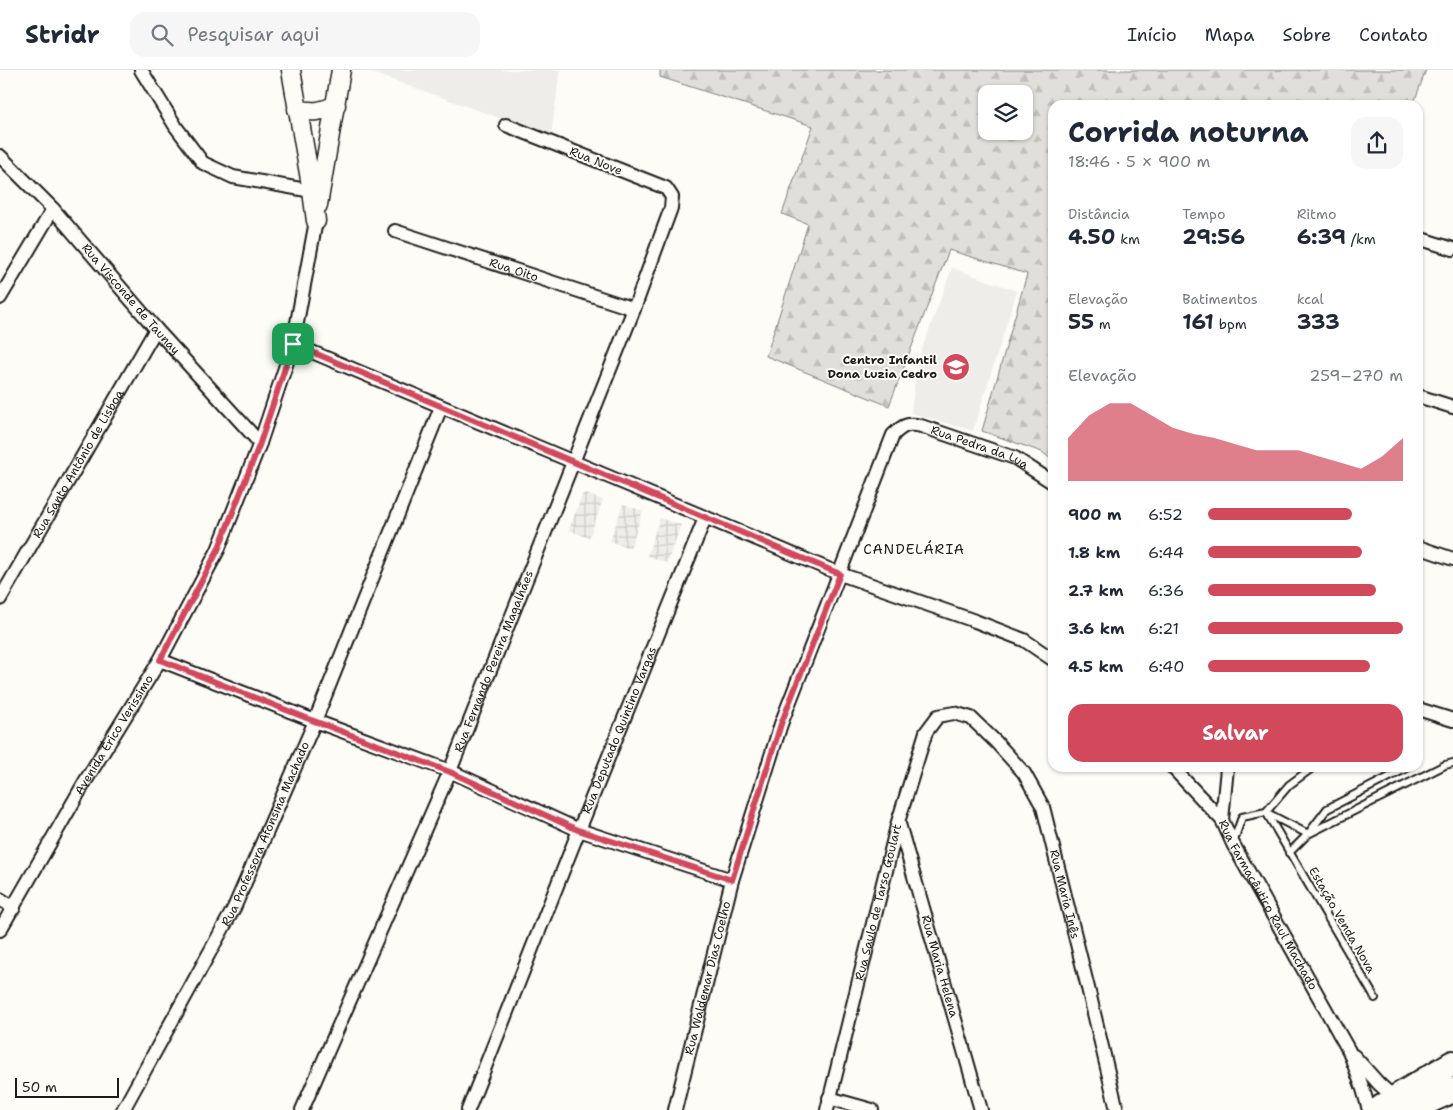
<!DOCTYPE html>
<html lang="pt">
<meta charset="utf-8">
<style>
body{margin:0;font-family:"Shantell Sans",sans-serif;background:#f6f6f7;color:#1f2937;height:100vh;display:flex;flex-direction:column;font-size:19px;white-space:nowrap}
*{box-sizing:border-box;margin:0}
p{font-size:16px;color:#747a83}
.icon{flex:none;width:28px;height:28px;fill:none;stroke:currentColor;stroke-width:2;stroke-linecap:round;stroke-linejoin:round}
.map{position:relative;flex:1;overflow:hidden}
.side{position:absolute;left:1048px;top:30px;width:375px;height:672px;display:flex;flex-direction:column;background:#fff;border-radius:15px;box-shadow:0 1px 4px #0004}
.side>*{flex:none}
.tools{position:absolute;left:978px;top:15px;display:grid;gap:10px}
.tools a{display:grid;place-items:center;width:55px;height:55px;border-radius:10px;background:#fff;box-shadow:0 1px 4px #0004;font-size:25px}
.scale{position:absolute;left:15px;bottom:12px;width:104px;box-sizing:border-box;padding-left:5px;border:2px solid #1c1c1c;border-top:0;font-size:14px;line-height:18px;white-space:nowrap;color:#1c1c1c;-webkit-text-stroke:4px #fdfcf7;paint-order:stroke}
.pin{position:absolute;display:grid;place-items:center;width:42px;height:42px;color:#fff;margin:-21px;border-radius:10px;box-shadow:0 2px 8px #0006}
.round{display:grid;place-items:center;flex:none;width:52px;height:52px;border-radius:15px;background:#f6f6f7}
.overview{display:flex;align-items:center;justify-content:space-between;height:85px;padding:0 20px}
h1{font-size:28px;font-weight:700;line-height:38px}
.metrics{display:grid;grid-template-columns:repeat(3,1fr);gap:8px;height:85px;padding:5px 20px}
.metrics div{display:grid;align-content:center}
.metrics b{font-size:21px;font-weight:700}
.metrics small{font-size:14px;font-weight:400}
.metrics p{font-size:14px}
.chart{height:140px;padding:10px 20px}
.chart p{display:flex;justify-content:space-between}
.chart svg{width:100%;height:90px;margin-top:5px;fill:#d1495b;opacity:.7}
.primary-button{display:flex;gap:10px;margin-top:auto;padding:10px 20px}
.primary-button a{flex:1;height:58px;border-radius:15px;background:#d1495b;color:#fff;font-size:20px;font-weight:700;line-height:58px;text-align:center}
ul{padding:0 20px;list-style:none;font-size:16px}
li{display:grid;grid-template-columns:80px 60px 1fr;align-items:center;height:38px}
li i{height:12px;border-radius:6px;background:#d1495b}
header{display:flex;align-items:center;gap:30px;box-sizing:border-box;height:70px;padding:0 25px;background:#fff;border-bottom:1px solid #e0e1e3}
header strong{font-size:24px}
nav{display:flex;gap:28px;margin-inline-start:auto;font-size:18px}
.search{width:350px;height:45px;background:#f6f6f7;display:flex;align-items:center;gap:12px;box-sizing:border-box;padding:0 18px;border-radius:15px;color:#747a83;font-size:19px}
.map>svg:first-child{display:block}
.built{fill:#eeede9}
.industrial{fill:url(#industrial-grid)}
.forest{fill:url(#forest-firs);stroke:#7e7e7c;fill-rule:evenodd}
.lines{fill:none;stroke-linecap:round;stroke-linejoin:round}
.lane-casing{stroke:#1c1c1c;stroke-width:10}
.street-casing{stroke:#1c1c1c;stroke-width:16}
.secondary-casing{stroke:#1c1c1c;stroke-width:21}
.highway-casing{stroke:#1c1c1c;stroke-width:28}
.lane{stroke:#fdfcf7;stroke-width:6}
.street{stroke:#fdfcf7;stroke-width:12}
.secondary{stroke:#fdfcf7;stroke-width:18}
.highway{stroke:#fdfcf7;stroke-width:24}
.route-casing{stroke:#fff;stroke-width:10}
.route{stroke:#d1495b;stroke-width:6}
.labels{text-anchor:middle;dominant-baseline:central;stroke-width:4;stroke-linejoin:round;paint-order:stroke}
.street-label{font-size:12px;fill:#1c1c1c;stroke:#fdfcf7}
.poi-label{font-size:12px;font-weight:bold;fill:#1c1c1c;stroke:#fdfcf7;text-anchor:end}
.neighbourhood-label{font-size:14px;letter-spacing:1px;fill:#1c1c1c;stroke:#fdfcf7}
</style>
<header>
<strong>Stridr</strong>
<div class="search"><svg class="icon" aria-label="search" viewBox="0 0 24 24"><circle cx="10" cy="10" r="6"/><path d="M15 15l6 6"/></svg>Pesquisar aqui</div>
<nav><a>Início</a><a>Mapa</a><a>Sobre</a><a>Contato</a></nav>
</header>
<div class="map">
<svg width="1453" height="1040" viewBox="0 0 1453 1040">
<defs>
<pattern id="industrial-grid" width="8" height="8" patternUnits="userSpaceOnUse" patternTransform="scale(1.25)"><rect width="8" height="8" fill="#eeede9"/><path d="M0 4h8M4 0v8" fill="none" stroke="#cccbc7"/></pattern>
<pattern id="forest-firs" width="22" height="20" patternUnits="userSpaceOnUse" patternTransform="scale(1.25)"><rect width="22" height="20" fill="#e0dfdb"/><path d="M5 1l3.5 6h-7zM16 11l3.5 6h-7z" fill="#c0bfbb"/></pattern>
</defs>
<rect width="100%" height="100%" fill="#fdfcf7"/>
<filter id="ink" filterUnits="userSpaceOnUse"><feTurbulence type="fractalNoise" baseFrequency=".02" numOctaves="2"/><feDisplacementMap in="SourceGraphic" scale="10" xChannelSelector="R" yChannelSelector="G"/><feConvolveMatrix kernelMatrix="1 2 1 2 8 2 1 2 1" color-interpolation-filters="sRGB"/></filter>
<g filter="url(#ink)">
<!-- built -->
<path class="built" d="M364,0H560L551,66Z
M952,198L1017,221L973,361L911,343L917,293Z"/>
<!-- industrial -->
<path class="industrial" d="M583,423L603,430L589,468L569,460Z
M623,434L643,441L630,479L610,471Z
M660,448L681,455L667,493L647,486Z"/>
<!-- forest -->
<path class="forest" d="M660,0H1426L1413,35H1052V390L1042,382L982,361L1027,204L949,180L889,336L766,286L808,154L782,144L813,56L660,7ZM986,24H1024V61H986Z"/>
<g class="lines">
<!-- lane casing -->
<g class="lane-casing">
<path id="lane" d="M1266,742L1375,928
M1267,743L1308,764
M1308,764L1445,695L1453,693
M1233,773L1242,747L1266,742L1289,715L1312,698
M1289,783L1308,764L1327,739L1407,698"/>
</g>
<!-- street casing -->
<g class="street-casing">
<g id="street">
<path d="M141,0L176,57L203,93L233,107L312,121"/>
<path id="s1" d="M0,86L53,139L156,259L260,373"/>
<path id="s2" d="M395,161L634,239"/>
<path d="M1418,168L1453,179"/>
<path d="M0,228L53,139"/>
<path d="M293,274L840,504L975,551L1024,570L1052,589"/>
<path d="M1418,326L1453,337"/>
<path d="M1418,477L1453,489"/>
<path id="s3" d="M0,529L156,259"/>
<path d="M160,590L315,651L450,701L579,760L732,810"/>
<path d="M1418,639L1453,650"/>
<path id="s4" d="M1173,698L1222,750L1233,774L1349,981L1363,1019L1369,1040"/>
<path d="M1222,750L1227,698"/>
<path id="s5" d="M899,754L981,1040"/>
<path d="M0,829L14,838"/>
<path id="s6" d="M0,860L86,710L160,590L218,480L260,373L293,274L316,151"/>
<path d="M1354,986L1379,1014L1398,1031"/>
<path d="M829,1028L872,1040"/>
<path id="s7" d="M123,1040L234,838L315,651L441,337"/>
<path id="s8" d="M302,1040L450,701L634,239L671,138L672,127L666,118L506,55"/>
<path id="s9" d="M468,1040L579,760L705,448"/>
<path id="s10" d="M675,1040L732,810L781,654L893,365C903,355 908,353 921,356L1015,388L1052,412"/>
<path id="s11" d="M827,1040L898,752L926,662L938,646L954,643L971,648L996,672L1024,703L1043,737L1088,918L1117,1040"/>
</g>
</g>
<!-- secondary casing -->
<g class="secondary-casing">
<path id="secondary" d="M291,0L312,121L316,151
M297,39C313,43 320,42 336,35
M318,135L341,0"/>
</g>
<!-- highway casing -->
<g class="highway-casing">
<path id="highway" d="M1378,1040L1395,1028L1453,993
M1409,1040L1453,1020"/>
</g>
<!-- lane -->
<use href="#lane" class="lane"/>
<!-- street -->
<use href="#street" class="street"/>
<!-- secondary -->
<use href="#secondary" class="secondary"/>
<!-- highway -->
<use href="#highway" class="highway"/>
</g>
</g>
<g class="lines" filter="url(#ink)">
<!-- route casing -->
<g class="route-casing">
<path id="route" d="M293,274L840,504L781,654L732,810L578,760L450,702L314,651L160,590L218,480L260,373Z"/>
</g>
<!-- route -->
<use href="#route" class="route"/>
</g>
<!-- icons -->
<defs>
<g id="school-disc" transform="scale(1.4375)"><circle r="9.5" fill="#d1495b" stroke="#fdfcf7"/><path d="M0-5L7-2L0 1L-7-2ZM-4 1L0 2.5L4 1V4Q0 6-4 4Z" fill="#fff"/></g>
</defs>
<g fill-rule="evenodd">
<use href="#school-disc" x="956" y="297"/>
</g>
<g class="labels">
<!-- street labels -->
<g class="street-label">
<text transform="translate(596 91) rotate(22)">Rua Nove</text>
<text stroke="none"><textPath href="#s2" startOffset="125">Rua Oito</textPath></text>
<text stroke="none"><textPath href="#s1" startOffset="194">Rua Visconde de Taunay</textPath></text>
<text stroke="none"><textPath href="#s10" startOffset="804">Rua Pedra da Lua</textPath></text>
<text stroke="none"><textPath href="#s3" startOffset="156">Rua Santo Antônio de Lisboa</textPath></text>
<text stroke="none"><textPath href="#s8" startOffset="488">Rua Fernando Pereira Magalhães</textPath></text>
<text stroke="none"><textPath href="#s9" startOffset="409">Rua Deputado Quintino Vargas</textPath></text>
<text stroke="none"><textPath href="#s6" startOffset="226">Avenida Érico Verissimo</textPath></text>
<text stroke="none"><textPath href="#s7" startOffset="311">Rua Professora Afonsina Machado</textPath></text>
<text stroke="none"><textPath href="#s11" startOffset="650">Rua Maria Inês</textPath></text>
<text stroke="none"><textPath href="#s11" startOffset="214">Rua Saulo de Tarso Goulart</textPath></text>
<text stroke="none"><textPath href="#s4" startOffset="168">Rua Farmacêutico Raul Machado</textPath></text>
<text transform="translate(1342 850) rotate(60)">Estação Venda Nova</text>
<text stroke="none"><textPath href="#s5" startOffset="148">Rua Maria Helena</textPath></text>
<text stroke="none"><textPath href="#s10" startOffset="136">Rua Waldemar Dias Coelho</textPath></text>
</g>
<!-- poi labels -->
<g class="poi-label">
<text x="937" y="290">Centro Infantil<tspan x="937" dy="14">Dona Luzia Cedro</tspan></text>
</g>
<!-- neighbourhood labels -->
<g class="neighbourhood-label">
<text x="914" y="479">CANDELÁRIA</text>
</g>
</g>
</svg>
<div class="tools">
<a><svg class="icon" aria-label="layers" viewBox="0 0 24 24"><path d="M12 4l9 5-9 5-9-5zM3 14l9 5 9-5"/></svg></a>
</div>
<div class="scale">50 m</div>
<div class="pin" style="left:293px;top:274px;background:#1e9e55"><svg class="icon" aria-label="arrive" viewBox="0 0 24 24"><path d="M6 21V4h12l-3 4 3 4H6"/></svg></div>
<section class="side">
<div class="overview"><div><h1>Corrida noturna</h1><p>18:46 · 5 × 900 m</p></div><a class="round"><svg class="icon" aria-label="share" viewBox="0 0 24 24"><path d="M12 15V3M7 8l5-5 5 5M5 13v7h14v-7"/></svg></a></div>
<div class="metrics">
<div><p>Distância</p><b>4.50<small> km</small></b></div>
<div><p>Tempo</p><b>29:56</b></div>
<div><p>Ritmo</p><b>6:39<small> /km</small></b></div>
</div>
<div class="metrics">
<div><p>Elevação</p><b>55<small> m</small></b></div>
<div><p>Batimentos</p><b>161<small> bpm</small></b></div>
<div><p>kcal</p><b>333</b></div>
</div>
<div class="chart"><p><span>Elevação</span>259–270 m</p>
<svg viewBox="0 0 160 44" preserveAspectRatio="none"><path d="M0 44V23L10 12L20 6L30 6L40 12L50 18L60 21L70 23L80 26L90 29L100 29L110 29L120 32L130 35L140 38L150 32L160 23V44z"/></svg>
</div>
<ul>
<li><b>900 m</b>6:52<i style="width:74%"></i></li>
<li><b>1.8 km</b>6:44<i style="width:79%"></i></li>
<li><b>2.7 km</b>6:36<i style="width:86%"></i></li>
<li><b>3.6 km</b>6:21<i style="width:100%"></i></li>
<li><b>4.5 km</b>6:40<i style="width:83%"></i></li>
</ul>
<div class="primary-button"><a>Salvar</a></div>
</section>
</div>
